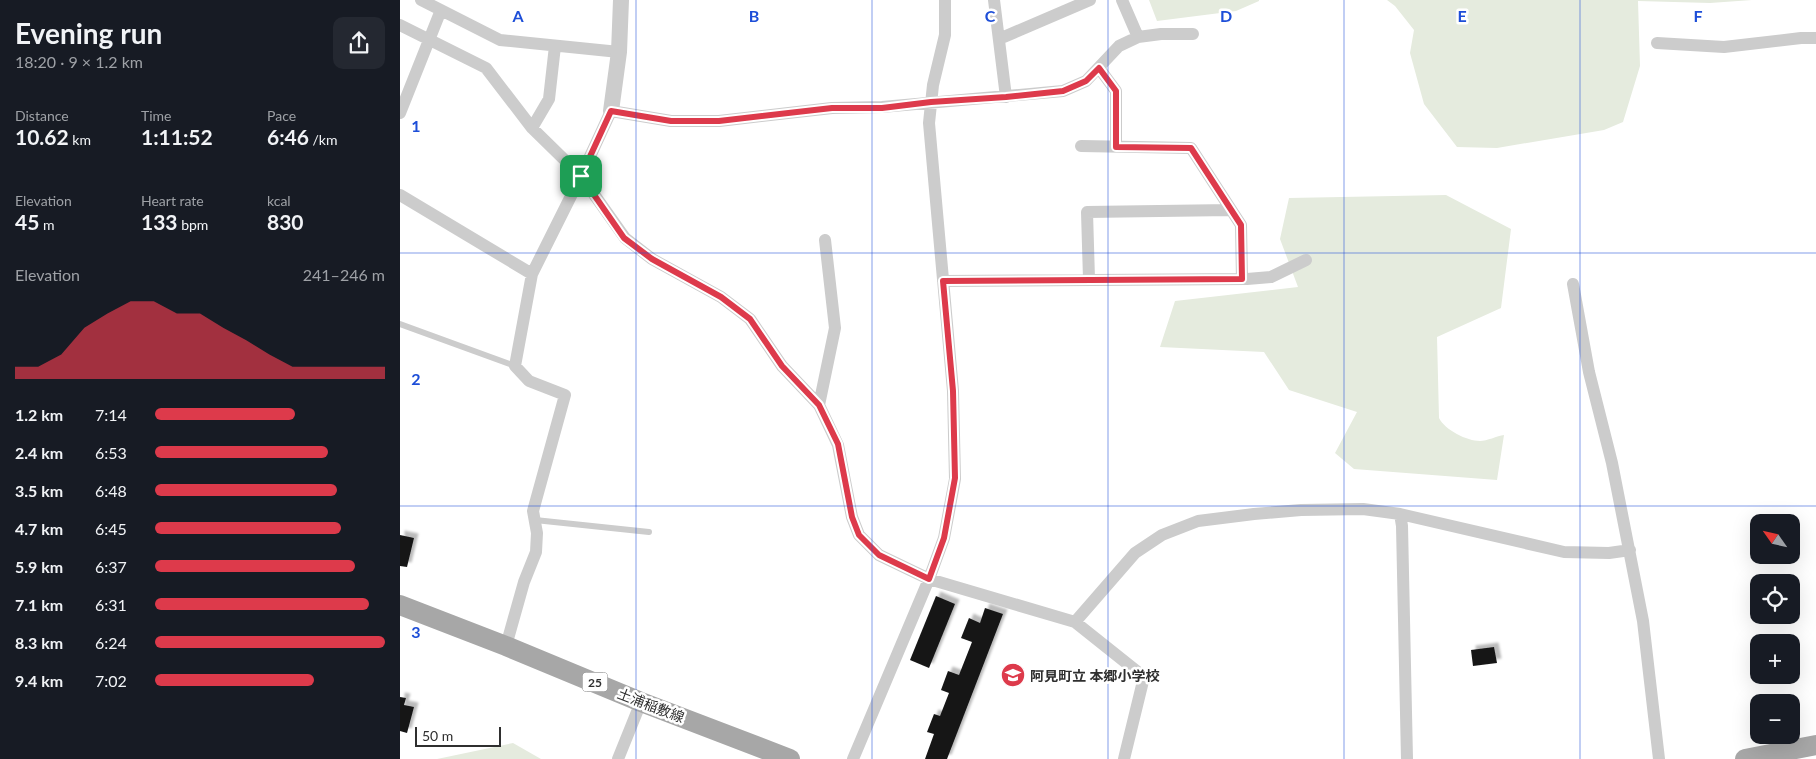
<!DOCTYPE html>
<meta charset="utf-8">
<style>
body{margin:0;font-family:Lato,"Noto Sans JP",sans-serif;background:#242831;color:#f1f3f6;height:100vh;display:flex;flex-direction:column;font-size:19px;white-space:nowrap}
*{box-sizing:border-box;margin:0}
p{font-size:16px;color:#9ea1a6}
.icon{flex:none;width:28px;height:28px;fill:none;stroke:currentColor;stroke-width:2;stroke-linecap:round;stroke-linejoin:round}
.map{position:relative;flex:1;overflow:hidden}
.drawer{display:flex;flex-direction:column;background:#171b24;width:400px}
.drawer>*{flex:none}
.needle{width:32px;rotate:304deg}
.fabs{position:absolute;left:1350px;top:514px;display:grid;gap:10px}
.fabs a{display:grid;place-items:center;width:50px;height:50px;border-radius:10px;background:#171b24;box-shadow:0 5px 20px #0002;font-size:25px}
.scale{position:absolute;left:15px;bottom:12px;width:86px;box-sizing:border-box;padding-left:5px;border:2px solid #2f2f2f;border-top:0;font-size:14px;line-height:18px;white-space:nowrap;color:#2f2f2f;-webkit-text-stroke:4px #fff;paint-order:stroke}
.pin{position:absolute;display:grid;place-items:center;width:42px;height:42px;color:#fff;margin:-21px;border-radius:10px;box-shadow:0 2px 8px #0006}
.round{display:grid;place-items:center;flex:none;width:52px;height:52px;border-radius:10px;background:#242831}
.headline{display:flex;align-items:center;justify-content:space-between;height:85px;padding:0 15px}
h1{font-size:28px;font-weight:700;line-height:38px}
.stats{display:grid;grid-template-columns:repeat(3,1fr);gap:8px;height:85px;padding:5px 15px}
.stats div{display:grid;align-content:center}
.stats b{font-size:21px;font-weight:700}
.stats small{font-size:14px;font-weight:400}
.stats p{font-size:14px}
.chart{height:140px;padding:10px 15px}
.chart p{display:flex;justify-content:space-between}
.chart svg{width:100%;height:90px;margin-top:5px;fill:#dd3a4b;opacity:.7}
ul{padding:0 15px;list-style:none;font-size:16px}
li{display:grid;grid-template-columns:80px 60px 1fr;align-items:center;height:38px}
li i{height:12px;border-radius:6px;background:#dd3a4b}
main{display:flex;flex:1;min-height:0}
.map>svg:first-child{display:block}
.green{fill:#e5ebde}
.building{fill:#161616;filter:url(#shadow)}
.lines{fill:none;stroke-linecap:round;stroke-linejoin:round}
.service{stroke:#ccc;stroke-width:6}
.minor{stroke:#ccc;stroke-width:12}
.tertiary{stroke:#ccc;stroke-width:16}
.primary{stroke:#a7a7a7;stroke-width:20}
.route-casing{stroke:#fff;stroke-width:10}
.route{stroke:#dd3a4b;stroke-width:6}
.grid{fill:none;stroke:#1d4ed8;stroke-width:1;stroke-opacity:0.55}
.labels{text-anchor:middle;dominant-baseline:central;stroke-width:5;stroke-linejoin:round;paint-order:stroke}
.shield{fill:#fff;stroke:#6d6d6d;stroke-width:1}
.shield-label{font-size:12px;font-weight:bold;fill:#2f2f2f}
.poi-label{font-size:14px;font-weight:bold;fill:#2f2f2f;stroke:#fff;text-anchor:start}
.street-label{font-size:14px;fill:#2f2f2f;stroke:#fff}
.grid-label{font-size:16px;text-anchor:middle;font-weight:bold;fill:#1d4ed8;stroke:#fff;stroke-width:5;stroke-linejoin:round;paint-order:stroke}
</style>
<main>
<section class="drawer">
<div class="headline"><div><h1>Evening run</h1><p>18:20 · 9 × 1.2 km</p></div><a class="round"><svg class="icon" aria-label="share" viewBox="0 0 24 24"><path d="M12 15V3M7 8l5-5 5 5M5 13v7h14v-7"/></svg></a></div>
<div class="stats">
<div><p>Distance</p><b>10.62<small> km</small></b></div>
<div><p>Time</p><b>1:11:52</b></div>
<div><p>Pace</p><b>6:46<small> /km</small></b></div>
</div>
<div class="stats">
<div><p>Elevation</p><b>45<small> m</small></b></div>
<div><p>Heart rate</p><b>133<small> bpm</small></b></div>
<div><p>kcal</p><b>830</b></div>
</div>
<div class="chart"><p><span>Elevation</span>241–246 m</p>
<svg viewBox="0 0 160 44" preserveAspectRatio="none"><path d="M0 44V38L10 38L20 32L30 19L40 12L50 6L60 6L70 12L80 12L90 19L100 25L110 32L120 38L130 38L140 38L150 38L160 38V44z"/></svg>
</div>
<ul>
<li><b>1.2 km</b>7:14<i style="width:61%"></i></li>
<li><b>2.4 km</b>6:53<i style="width:75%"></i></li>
<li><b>3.5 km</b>6:48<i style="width:79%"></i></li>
<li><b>4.7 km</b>6:45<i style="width:81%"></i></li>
<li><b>5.9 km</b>6:37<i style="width:87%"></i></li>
<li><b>7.1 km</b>6:31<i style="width:93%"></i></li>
<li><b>8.3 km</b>6:24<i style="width:100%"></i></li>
<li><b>9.4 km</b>7:02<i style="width:69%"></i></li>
</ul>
</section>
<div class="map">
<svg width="1416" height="759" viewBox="0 0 1416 759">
<defs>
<filter id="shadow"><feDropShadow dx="4.5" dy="-4.5" stdDeviation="1" flood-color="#0004"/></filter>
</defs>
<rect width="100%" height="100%" fill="#fff"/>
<!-- green -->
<path class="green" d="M749,0H859V1L836,11L757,21Z
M987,0H1352L1310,3L1238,1L1240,66L1223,122L1204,130L1097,148L1057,147L1024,104L1010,53L1014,30L995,6Z
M1046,195L1111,229L1101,308L1037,337L1039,418C1045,430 1067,441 1080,441C1087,441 1097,436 1104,435L1097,480L954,469L935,453L957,412L889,390L864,352L760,347L775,301L898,287L880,239L889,198Z
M113,743L141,759H37Z"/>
<!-- building -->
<path class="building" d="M0,535L14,538L7,567L0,566Z
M536,596L555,604L529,668L510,660Z
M585,608L603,614L547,759H525L534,734L527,732L534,714L540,716L549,693L541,690L548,671L559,675L572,642L561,638L569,618L580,623Z
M1094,647L1097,663L1073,666L1071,650Z
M0,697L6,698L4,705L14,707L7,733L0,731Z"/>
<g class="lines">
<!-- service -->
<path class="service" d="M0,324L115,366
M135,520L249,532"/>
<!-- minor -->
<path class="minor" d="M21,0L100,40L219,52
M594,0L606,97
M722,0L738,37
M0,25L86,68L132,128L181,176L225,238L252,259L321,297L350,319L382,366L419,405L438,445L452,517L459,535L479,555L529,579L675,622L744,677L724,759
M599,39L690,0
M1257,43L1324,47L1401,38H1416
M699,68L716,91V147
M0,113L41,10
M132,128L149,99L155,46
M681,146L791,148L841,225L842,279
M0,195L132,274
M689,279L687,212L831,210
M543,281L847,279L871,277L906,260
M1173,284L1189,372L1212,463L1243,621L1259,759
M419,405L435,328L425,240
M1000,514L1002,526L1007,759
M675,622L735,553L762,535L798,521L854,514L901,510L963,509L1000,514L1164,552L1209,553L1230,550
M106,646L124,582L136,552L137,533L133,511L165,395L129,381L115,366L132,274L181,176L211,111L271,121H319L432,108L482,107L663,91L686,81L719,46L738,37L761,34H793
M218,759L241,702
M453,759L529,579L544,538L555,479L553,391L529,123L533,85L545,35V0"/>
<!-- tertiary -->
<path class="tertiary" d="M211,111L219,52L221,0"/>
<!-- primary -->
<path class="primary" d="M0,605L106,646L241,702L390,759
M1345,759L1416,745"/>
</g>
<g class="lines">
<!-- route casing -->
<g class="route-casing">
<path id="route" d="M699,68L716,91V147L791,148L841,225L842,279L543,281L553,391L555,478L544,538L529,579L479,555L459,535L452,517L438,444L419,405L382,366L350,319L321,297L252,259L224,238L181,176L211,111L271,121H319L432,108H482L531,102L606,97L663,91L686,81Z"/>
</g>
<!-- route -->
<use href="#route" class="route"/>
</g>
<!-- grid -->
<path class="grid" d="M236,0V759M472,0V759M708,0V759M944,0V759M1180,0V759M0,253H1416M0,506H1416"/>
<!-- icons -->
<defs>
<g id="school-disc" transform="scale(1.25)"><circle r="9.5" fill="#dd3a4b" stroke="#fff"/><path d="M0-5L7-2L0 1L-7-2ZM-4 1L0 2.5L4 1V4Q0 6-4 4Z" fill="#fff"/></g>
</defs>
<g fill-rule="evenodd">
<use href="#school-disc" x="613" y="675"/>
</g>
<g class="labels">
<!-- shield labels -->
<rect class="shield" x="182.5" y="672.5" width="25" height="19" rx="4"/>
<g class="shield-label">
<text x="195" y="682">25</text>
</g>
<!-- poi labels -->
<g class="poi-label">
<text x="630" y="675">阿見町立 本郷小学校</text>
</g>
<!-- street labels -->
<g class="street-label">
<text transform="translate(251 705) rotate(21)">土浦稲敷線</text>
</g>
</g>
<g class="grid-label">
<text x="118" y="22">A</text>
<text x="354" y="22">B</text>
<text x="590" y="22">C</text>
<text x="826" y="22">D</text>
<text x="1062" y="22">E</text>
<text x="1298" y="22">F</text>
<text x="16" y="132">1</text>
<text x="16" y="385">2</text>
<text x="16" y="638">3</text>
</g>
</svg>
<div class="fabs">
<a><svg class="needle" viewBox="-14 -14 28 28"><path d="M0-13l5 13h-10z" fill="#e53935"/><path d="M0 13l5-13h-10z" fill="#9ea1a6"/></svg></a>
<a><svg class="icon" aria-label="locate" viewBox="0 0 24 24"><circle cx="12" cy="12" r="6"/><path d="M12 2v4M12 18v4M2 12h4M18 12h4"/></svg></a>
<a>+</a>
<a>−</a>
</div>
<div class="scale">50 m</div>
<div class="pin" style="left:181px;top:176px;background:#1e9e55"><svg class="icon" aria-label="arrive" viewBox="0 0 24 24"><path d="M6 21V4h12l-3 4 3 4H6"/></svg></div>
</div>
</main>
